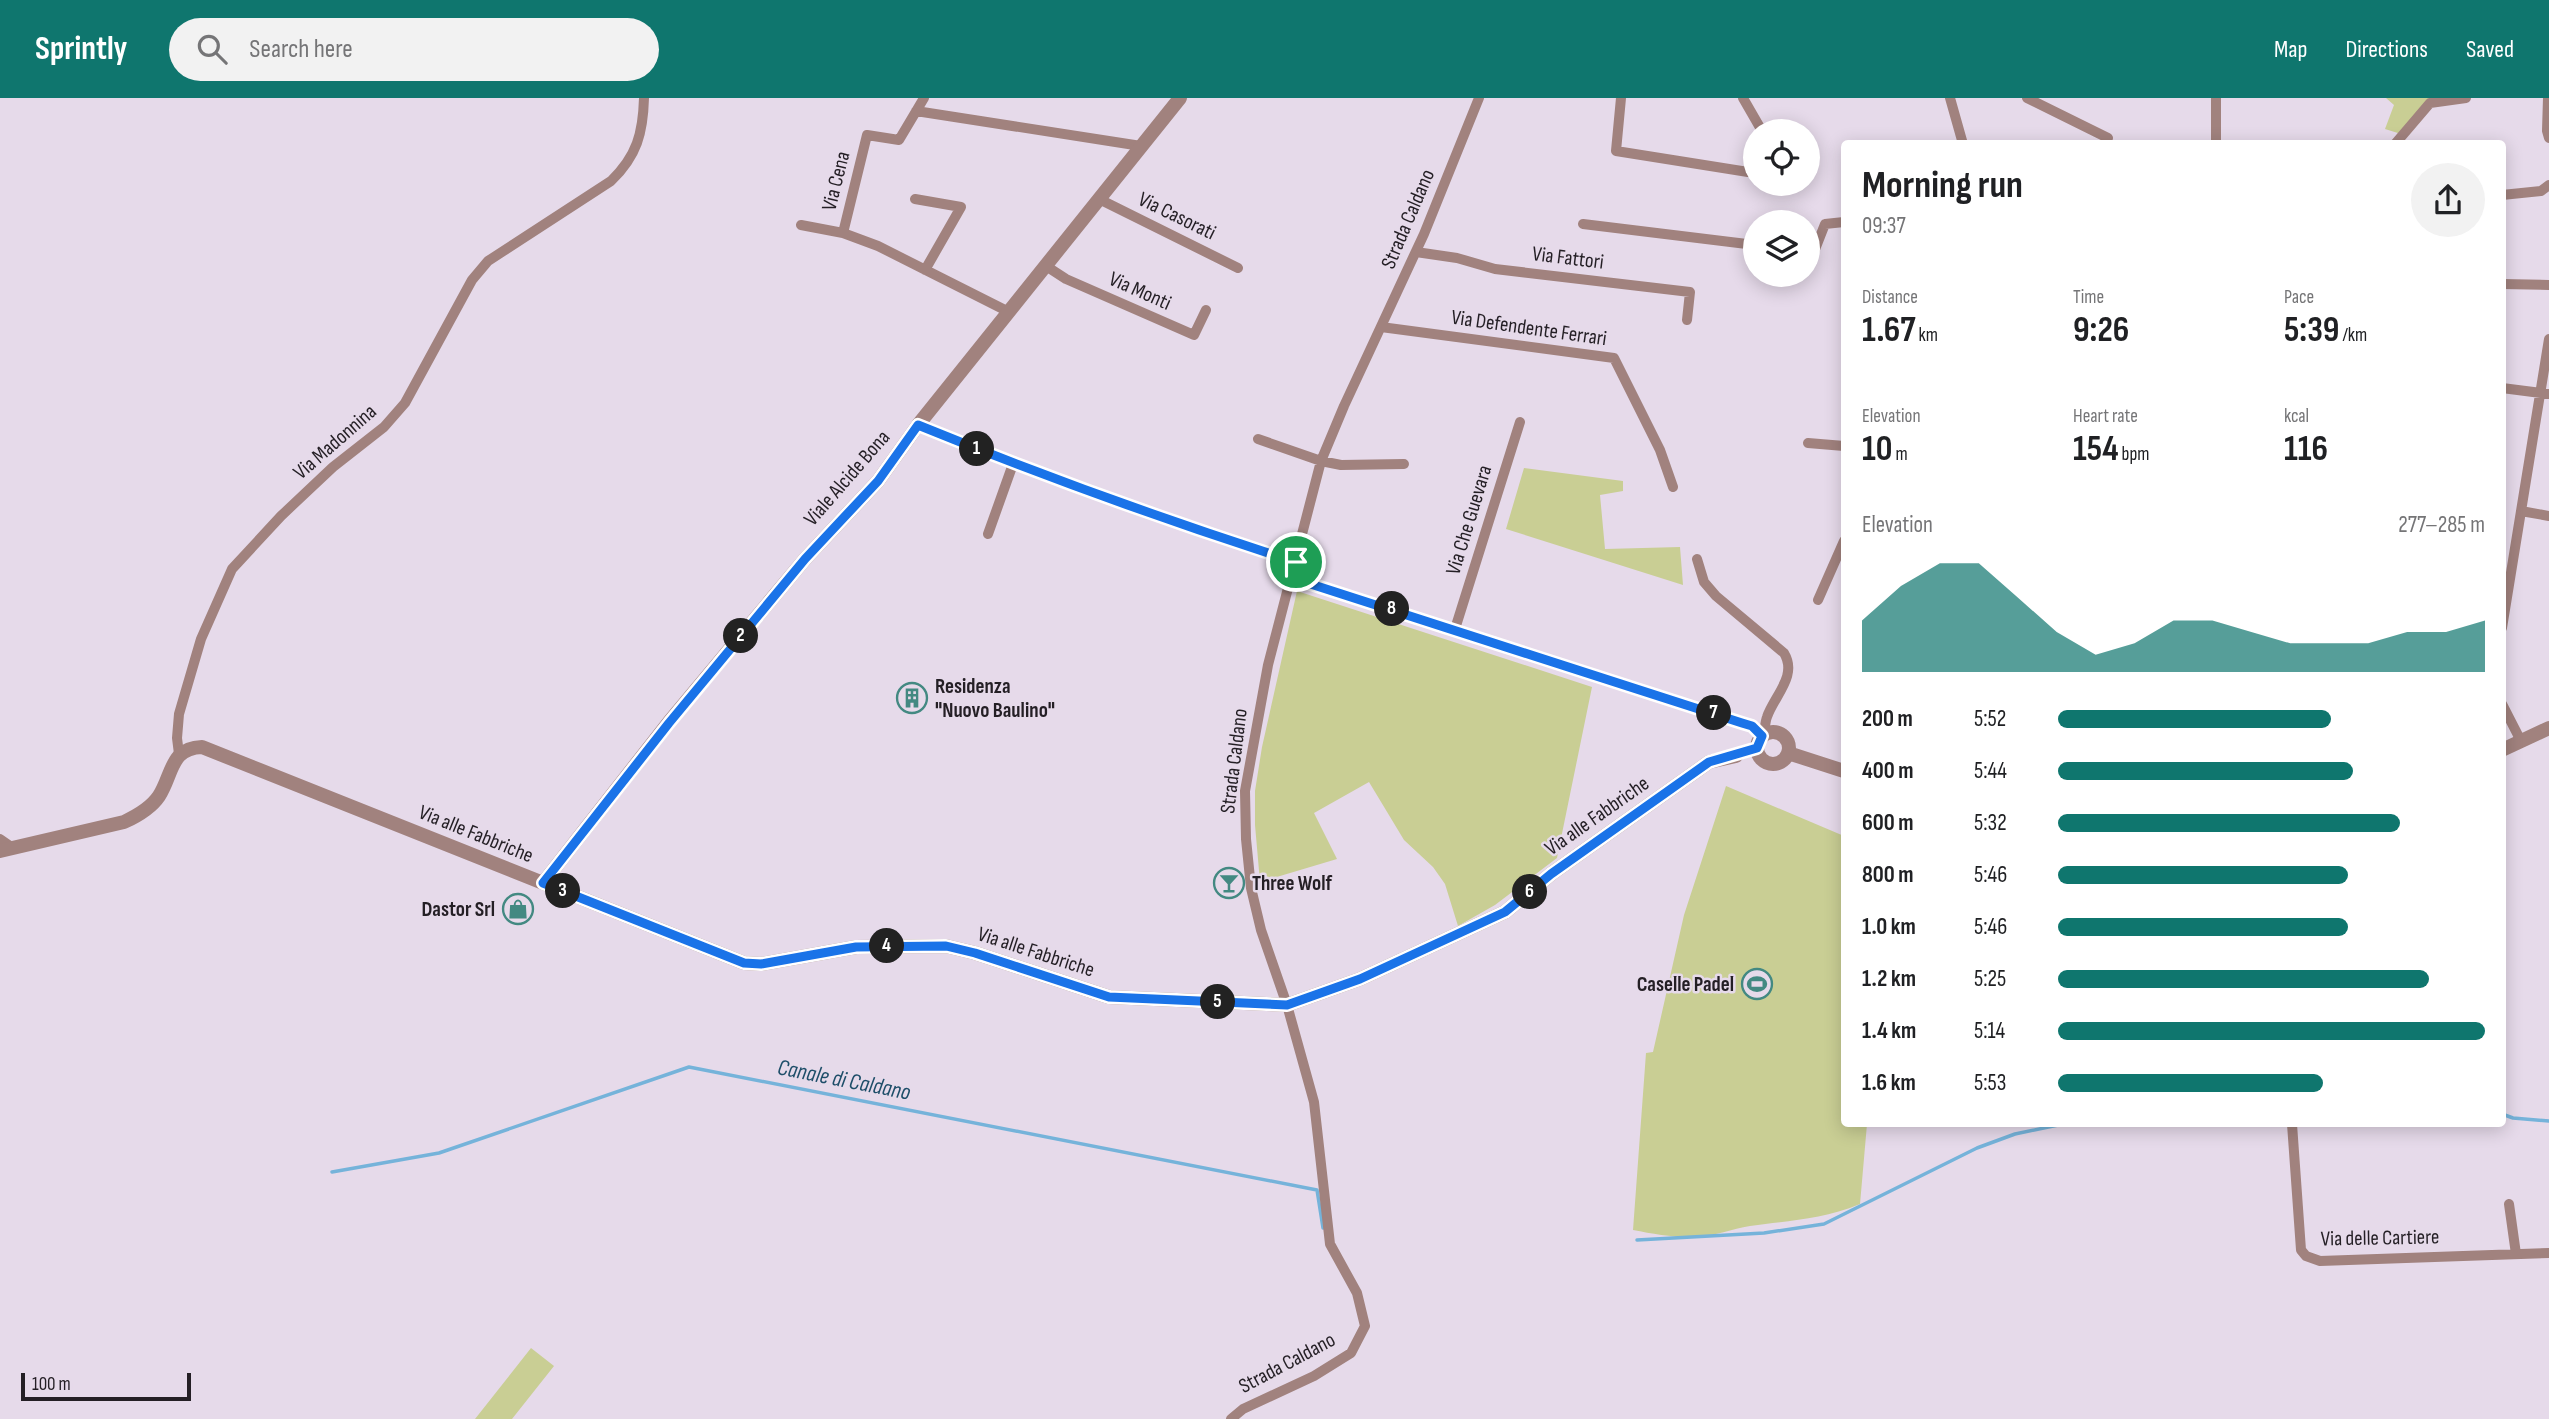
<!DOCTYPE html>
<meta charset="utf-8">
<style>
body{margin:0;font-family:"Sofia Sans Condensed",sans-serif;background:#f2f2f2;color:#202124;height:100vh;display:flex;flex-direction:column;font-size:26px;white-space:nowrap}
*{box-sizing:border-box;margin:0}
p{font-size:23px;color:#757577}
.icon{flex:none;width:38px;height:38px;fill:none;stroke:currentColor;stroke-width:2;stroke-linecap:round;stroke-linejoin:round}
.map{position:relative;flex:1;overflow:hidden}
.side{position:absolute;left:1841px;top:42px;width:665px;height:987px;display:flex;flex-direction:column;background:#fff;border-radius:7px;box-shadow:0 4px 18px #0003}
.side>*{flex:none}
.fabs{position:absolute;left:1743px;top:21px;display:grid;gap:14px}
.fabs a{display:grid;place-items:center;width:77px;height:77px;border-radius:50%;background:#fff;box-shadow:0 4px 18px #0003;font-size:35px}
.scale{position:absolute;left:21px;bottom:18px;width:170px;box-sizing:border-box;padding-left:7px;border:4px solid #241f25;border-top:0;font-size:19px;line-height:24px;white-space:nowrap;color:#241f25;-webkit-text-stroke:5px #e6daea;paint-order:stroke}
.pin{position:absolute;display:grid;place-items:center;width:60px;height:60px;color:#fff;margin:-30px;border:4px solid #fff;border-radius:50%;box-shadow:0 2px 7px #0007}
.km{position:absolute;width:35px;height:35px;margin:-18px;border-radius:50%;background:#222;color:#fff;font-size:19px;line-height:35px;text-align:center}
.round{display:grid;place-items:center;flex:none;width:74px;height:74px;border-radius:37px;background:#f2f2f2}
.summary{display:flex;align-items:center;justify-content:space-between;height:119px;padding:0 21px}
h1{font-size:38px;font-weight:700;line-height:52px}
.stats{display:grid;grid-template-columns:repeat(3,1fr);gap:10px;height:119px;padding:7px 21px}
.stats div{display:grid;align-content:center}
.stats b{font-size:35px;font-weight:700}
.stats small{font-size:19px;font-weight:400}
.stats p{font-size:19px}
.chart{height:196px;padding:14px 21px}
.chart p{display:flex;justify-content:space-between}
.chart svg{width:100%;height:126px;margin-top:7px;fill:#0f766e;opacity:.7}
ul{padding:0 21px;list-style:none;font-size:23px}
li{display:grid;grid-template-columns:112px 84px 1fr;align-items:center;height:52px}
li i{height:18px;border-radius:9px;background:#0f766e}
header{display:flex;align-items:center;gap:42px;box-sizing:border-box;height:98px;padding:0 35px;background:#0f766e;color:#fff}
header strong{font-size:33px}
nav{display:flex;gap:38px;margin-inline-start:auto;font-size:24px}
.search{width:490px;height:63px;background:#f2f2f2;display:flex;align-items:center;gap:18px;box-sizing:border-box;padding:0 24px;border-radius:38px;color:#757577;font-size:26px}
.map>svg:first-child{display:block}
.green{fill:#c9ce94}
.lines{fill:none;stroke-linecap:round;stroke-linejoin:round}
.stream{stroke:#75b3da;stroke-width:3.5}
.minor{stroke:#a1827e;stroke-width:10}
.tertiary{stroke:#a1827e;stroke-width:14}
.route-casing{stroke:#fff;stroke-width:14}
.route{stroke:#1a73e8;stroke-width:9}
.labels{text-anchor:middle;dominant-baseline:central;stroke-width:5;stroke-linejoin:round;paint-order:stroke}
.street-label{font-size:21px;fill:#241f25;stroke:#e6daea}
.poi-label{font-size:21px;font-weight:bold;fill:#241f25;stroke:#e6daea;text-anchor:start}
.water-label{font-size:23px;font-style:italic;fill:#1e4e69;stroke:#e6daea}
</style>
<header>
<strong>Sprintly</strong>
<div class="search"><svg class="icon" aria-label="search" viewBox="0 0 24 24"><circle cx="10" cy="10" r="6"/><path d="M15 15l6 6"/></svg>Search here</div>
<nav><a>Map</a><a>Directions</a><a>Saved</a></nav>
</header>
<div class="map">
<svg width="2549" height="1321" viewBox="0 0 2549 1321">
<rect width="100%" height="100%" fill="#e6daea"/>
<!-- green -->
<path class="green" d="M2386,0H2433L2401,36L2385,31L2394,7Z
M1524,370L1623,383V393L1600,397L1605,451L1680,449L1683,487L1506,431Z
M1297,493L1592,589L1557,760L1495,807L1458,828L1445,786L1433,769L1404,742L1369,684L1314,715L1337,761L1260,784L1255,727V693L1262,649Z
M1726,688L1844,738V1026H1867L1860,1106C1821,1122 1791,1122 1750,1128C1732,1131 1715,1138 1697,1139C1675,1140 1654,1136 1633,1132L1646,955L1653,954L1684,817Z
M531,1250L554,1268L512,1321H475Z"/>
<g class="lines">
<!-- stream -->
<path class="stream" d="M2502,1016L2513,1020L2549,1023
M332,1074L439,1055L689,969L1317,1092L1323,1130
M1637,1142L1764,1135L1824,1126L1977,1050L2015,1036L2063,1026"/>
<!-- minor -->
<path class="minor" d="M1621,0L1616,53L1748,74L1755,73
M1743,0L1762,33
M1950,0L1963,46
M2027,0L2108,40
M2548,0L2547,33L2549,40
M916,13L1141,48
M2216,46V0
M2395,46L2430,5L2466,0
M2502,97L2541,93L2549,87
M915,101L961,109L925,172
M1099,101L1238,170
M1583,126L1755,147
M801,127L843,135L878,148L1009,214
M843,135L867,37L899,42L924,0
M1808,153L1814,154L1825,126L1844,124
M1416,154L1457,160L1495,171L1690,194L1687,222
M1046,168L1066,181L1194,237L1206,212
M2502,186L2549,187
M1381,229L1614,260L1660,352L1673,389
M2502,290L2549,296
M918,327C1043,378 1168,423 1296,464
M1258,341L1321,363L1341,367L1404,366
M1808,345L1844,348
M2521,413L2549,418
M988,436L1013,366
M1697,461L1704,484L1716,498L1784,555C1798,578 1774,598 1767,619C1765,624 1765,631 1764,636
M1292,479L1742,625L1752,628L1762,638
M1818,502L1844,443
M2502,530L2549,241
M1455,531L1520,324
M2502,606L2521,643
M179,656L177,640L179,616L201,541L232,471L281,418L333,369L384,329L405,305L472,182L488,163L611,83C637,58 643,35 644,0
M1736,658L1757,651
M0,741L13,750
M2292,1026L2301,1152L2306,1158L2320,1163L2549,1155
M2509,1106L2516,1156
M1231,1321L1243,1311L1314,1278L1351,1255L1365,1228L1357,1195L1330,1146L1314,1004L1287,907L1261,832L1251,790L1246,741L1245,693L1268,567L1321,363L1344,308L1424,136L1479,0"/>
<!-- tertiary -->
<path class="tertiary" d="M1757 650a16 16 0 1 1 32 0a16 16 0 1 1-32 0Z
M2502,652L2549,630
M1788,655L1844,673
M0,753L124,724C137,718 151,710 159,698C173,676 170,650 202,649L744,865L761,866L856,849L946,848L975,855L1109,899L1287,907L1360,881L1505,814L1551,776L1709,664L1736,658
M543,785L669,624L805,461L878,383L918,327L1180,0"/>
</g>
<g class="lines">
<!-- route casing -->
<g class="route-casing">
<path id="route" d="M918,327C1043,378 1168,423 1296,464L1292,480L1742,625L1752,628L1762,638L1757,650L1709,664L1551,776L1505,814L1360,881L1287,907L1109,899L975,855L946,848L856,849L761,866L744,865L543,785L669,625L805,461L878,383Z"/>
</g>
<!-- route -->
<use href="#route" class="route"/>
</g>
<!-- icons -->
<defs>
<g id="building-ring" transform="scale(1.575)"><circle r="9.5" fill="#e6daea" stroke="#438982" stroke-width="1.5"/><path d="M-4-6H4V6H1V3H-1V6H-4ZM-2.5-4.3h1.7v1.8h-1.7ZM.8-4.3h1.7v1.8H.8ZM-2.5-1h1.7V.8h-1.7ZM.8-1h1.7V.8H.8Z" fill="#438982"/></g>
<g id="bar-ring" transform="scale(1.575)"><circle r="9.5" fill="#e6daea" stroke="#438982" stroke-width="1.5"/><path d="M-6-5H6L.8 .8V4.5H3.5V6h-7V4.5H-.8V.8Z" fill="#438982"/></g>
<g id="shop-ring" transform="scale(1.575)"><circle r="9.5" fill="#e6daea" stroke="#438982" stroke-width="1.5"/><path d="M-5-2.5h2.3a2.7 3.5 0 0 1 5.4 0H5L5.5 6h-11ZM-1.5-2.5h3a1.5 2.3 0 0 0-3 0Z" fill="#438982"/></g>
<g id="stadium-ring" transform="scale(1.575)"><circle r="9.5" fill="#e6daea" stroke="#438982" stroke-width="1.5"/><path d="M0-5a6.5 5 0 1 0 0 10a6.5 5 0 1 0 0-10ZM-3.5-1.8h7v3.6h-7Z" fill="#438982"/></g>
</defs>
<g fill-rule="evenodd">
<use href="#building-ring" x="912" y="600"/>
<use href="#bar-ring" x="1229" y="785"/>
<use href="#shop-ring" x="518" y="811"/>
<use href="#stadium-ring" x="1757" y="886"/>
</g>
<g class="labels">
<!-- street labels -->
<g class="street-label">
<text transform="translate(836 83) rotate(-76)">Via Cena</text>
<text transform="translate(1177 118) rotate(26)">Via Casorati</text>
<text transform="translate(1408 121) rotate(-67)">Strada Caldano</text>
<text transform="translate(1568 160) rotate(7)">Via Fattori</text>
<text transform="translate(1140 193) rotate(24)">Via Monti</text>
<text transform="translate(1529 230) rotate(8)">Via Defendente Ferrari</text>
<text transform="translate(335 344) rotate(-41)">Via Madonnina</text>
<text transform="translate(847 380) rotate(-49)">Viale Alcide Bona</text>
<text transform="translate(1469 422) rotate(-73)">Via Che Guevara</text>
<text transform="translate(1234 663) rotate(-83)">Strada Caldano</text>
<text transform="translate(1597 718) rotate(-35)">Via alle Fabbriche</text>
<text transform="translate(476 736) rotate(22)">Via alle Fabbriche</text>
<text transform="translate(1036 854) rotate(18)">Via alle Fabbriche</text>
<text transform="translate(2380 1140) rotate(-1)">Via delle Cartiere</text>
<text transform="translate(1287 1265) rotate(-28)">Strada Caldano</text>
</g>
<!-- poi labels -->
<g class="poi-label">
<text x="935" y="588">Residenza<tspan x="935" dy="24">"Nuovo Baulino"</tspan></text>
<text x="1252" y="785">Three Wolf</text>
<text x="495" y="811" text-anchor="end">Dastor Srl</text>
<text x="1734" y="886" text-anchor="end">Caselle Padel</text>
</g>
<!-- water labels -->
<g class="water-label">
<text transform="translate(844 982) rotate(11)">Canale di Caldano</text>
</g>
</g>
</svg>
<div class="fabs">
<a><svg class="icon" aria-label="locate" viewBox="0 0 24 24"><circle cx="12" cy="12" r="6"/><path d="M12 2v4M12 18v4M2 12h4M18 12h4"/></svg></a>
<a><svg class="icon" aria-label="layers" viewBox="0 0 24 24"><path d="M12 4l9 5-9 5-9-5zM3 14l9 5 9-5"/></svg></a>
</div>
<div class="scale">100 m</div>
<div class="pin" style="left:1296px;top:464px;background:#1e9e55"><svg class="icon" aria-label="arrive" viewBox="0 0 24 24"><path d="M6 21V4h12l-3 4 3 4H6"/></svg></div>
<b class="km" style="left:977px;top:351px">1</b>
<b class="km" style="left:741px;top:538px">2</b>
<b class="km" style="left:563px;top:793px">3</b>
<b class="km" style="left:887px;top:848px">4</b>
<b class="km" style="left:1218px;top:904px">5</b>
<b class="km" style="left:1530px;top:794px">6</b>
<b class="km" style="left:1714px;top:615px">7</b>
<b class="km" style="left:1392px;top:511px">8</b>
<section class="side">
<div class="summary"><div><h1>Morning run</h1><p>09:37</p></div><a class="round"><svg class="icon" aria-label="share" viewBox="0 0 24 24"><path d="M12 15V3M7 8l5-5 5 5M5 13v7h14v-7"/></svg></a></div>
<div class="stats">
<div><p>Distance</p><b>1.67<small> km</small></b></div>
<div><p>Time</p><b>9:26</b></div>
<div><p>Pace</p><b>5:39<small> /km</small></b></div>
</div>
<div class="stats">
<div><p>Elevation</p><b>10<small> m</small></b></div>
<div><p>Heart rate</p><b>154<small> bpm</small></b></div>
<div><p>kcal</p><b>116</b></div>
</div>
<div class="chart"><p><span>Elevation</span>277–285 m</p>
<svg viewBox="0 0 160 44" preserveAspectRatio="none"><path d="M0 44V26L10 14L20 6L30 6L40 18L50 30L60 38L70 34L80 26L90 26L100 30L110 34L120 34L130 34L140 30L150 30L160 26V44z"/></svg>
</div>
<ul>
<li><b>200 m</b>5:52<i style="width:64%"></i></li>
<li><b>400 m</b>5:44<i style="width:69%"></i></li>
<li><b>600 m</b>5:32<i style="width:80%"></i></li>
<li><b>800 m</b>5:46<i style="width:68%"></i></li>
<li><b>1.0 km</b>5:46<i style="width:68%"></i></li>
<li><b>1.2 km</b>5:25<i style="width:87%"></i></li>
<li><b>1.4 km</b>5:14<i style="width:100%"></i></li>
<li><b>1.6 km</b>5:53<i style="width:62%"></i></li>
</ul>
</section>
</div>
